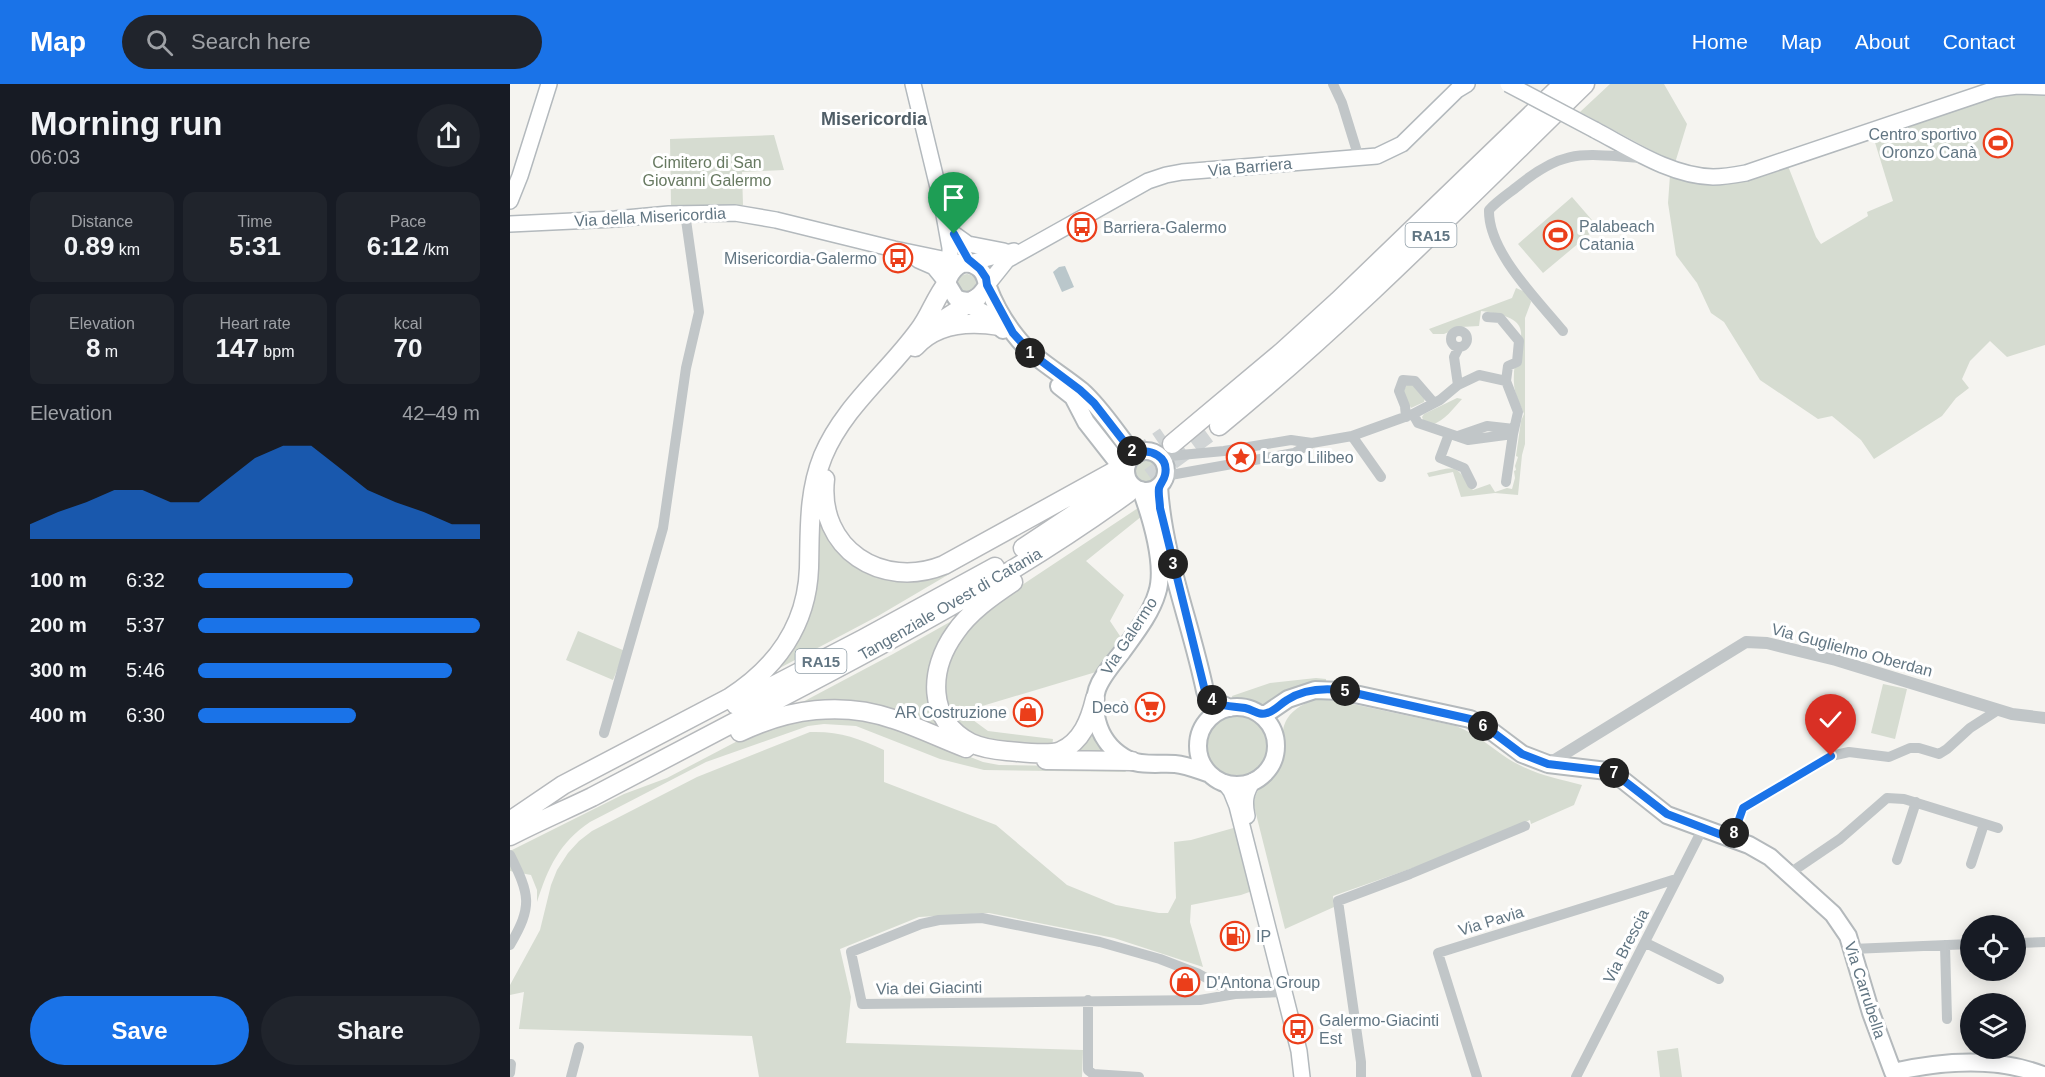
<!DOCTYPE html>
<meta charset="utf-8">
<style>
body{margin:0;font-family:Arial,sans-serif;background:#20242c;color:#f1f3f6;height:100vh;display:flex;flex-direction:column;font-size:22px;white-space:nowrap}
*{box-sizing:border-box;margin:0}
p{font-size:20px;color:#9ea1a6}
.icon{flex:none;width:33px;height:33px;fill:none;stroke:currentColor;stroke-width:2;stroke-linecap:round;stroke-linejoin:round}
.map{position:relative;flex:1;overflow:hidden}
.details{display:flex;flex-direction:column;background:#171b24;width:510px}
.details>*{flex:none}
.tools{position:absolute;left:1450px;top:831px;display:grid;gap:12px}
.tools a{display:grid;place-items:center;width:66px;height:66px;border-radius:50%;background:#171b24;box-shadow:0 3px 15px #0003;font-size:30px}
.pin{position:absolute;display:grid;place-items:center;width:51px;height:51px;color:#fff;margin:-62px -26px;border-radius:50% 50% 50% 0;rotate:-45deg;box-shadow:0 0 6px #0007}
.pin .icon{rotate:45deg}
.km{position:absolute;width:30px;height:30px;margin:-15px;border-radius:50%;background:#222;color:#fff;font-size:16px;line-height:30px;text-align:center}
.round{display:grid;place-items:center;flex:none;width:63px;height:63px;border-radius:32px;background:#20242c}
.summary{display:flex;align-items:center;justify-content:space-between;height:102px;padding:0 30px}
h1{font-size:33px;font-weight:600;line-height:45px}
.metrics{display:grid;grid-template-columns:repeat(3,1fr);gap:9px;height:102px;padding:6px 30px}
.metrics div{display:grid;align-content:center;border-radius:12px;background:#20242c;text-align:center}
.metrics b{font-size:26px;font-weight:600}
.metrics small{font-size:16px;font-weight:400}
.metrics p{font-size:16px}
.chart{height:168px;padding:12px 30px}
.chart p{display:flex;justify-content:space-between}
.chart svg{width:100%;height:108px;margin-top:6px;fill:#1a73e8;opacity:.7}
.cta{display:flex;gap:12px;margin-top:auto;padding:12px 30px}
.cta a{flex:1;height:69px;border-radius:36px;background:#1a73e8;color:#fff;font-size:24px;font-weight:600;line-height:69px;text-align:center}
.cta a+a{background:#20242c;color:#f1f3f6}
ul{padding:0 30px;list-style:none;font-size:20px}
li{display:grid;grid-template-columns:96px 72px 1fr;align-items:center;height:45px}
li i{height:15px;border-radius:8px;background:#1a73e8}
header{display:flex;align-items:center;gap:36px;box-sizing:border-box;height:84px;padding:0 30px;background:#1a73e8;color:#fff}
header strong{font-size:28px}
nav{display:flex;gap:33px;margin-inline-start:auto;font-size:21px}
.search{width:420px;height:54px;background:#20242c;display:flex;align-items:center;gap:15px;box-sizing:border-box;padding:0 21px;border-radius:33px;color:#9ea1a6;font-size:22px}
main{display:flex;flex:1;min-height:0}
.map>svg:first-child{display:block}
.green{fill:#d6dcd1}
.water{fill:#bac7cb}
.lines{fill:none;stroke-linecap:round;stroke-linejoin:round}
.motorway-tunnel{stroke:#d0d4d5;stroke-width:18;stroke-dasharray:18 9;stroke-linecap:butt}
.secondary-casing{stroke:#b3b9bd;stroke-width:18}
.primary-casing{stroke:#b4b9bc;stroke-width:20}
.motorway-casing{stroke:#b6b9bc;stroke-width:21}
.minor{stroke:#c1c6c8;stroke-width:10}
.tertiary{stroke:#c1c6c8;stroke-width:12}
.secondary{stroke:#fff;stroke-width:15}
.primary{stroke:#fff;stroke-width:16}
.motorway{stroke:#fff;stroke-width:18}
.secondary-bridge-casing{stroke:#b3b9bd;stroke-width:18;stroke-linecap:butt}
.secondary-bridge{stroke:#fff;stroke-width:15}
.route-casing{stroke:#fff;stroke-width:12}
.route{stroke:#1a73e8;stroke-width:8}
.labels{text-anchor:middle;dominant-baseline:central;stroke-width:6;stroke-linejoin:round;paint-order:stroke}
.shield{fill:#fff;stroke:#919fa8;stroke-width:1.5}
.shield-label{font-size:15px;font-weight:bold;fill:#627683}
.poi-label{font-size:16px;fill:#627683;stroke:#fff;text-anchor:start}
.park-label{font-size:16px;fill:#677961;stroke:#fff}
.street-label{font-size:16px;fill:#627683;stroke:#fff}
.neighbourhood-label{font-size:18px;font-weight:bold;fill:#505e67;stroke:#fff}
</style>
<header>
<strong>Map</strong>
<div class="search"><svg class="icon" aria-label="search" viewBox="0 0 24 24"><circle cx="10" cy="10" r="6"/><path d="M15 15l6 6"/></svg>Search here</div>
<nav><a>Home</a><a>Map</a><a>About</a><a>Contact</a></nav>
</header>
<main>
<section class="details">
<div class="summary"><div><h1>Morning run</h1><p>06:03</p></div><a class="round"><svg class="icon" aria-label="share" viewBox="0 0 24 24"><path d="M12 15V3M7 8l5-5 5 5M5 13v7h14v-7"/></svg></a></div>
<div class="metrics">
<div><p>Distance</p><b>0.89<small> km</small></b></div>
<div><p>Time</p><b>5:31</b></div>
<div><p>Pace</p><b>6:12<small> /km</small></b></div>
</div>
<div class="metrics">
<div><p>Elevation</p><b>8<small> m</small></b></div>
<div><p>Heart rate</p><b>147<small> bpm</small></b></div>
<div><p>kcal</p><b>70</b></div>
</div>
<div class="chart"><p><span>Elevation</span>42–49 m</p>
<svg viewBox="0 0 160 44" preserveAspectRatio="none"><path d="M0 44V38L10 33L20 29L30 24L40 24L50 29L60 29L70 20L80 11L90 6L100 6L110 15L120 24L130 29L140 33L150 38L160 38V44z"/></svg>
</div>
<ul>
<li><b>100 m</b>6:32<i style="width:55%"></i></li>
<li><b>200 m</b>5:37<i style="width:100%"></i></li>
<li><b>300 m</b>5:46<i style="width:90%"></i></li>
<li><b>400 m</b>6:30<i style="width:56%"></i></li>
</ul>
<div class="cta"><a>Save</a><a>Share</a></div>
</section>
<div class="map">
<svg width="1535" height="993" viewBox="0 0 1535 993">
<rect width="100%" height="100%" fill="#f5f4f0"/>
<!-- green -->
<path class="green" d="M1100,0H1154L1177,40L1165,79L1070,28Z
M1510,9L1535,10V261L1497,273L1480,257L1460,277L1452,295L1459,304L1446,314L1432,332L1364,375L1351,356L1322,332L1308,335L1250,296L1214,238L1201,229L1187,199L1166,171L1158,119L1160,91L1221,99L1238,96L1278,82L1306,153L1311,160L1358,132L1357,128L1383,117L1363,52L1467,17Z
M264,51L274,86L232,88L233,121H161L160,55Z
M1062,113L1088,143L1033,189L1008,160Z
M448 199a9 9 0 1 1 18 0a9 9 0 1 1-18 0Z
M1006,204L1018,209L1021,218L1015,234V360L1012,371L1008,411L985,409L951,413L943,388L919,393L917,389C947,382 945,380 963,406L980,400L985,408L997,404L1002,405L1005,394L1004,387L1006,386L1005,382L1008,373L1006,372L1011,337L1014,330C1010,320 1004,309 1004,299C1001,258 1037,236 971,227L969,242L951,243L934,250H923L919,245L1002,214Z
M897,300H903L915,313L914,318L901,324L893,308Z
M947,314L952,315C943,325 935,336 922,341L914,338L912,333L914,330Z
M624 387a12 12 0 1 1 24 0a12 12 0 1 1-24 0Z
M307,422L373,493L504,452L368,532L266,586L276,573Z
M628,424L632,432L576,477L614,511L600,537L612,555L586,588L459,626L463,636L478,647L543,655L542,663L502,662L463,653L442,634L434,611L437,578L461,541L497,511Z
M447,534L434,553L436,648L287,621L383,570Z
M68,547L115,567L103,596L56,576Z
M806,594L816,595V598L791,602L749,624L738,618L723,617L722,612L760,599Z
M1373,600L1397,605L1385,655L1361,649Z
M808,615H819L946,642C967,650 979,662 997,674C1022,690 1044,694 1072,701L1064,721L1021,740L1020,736L914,780L823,812L824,823L775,845L744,722C743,703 762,694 769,677C775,664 769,648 777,635C784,624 796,618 808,615Z
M692 661a34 34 0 1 1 68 0a34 34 0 1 1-68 0Z
M298,633L355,635L379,641L473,678L489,681L613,683L616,688L474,686L430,675L346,642L314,640L298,642L196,678L80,738C49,759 38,784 27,818V806L21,791L0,787V767L114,710L157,694L237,652Z
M300,648C329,647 348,654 374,666V698L486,741L557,801L606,821L649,829H658L666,814L664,758L681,756L727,743L745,806L731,811L681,821L680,838L693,883L604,854L479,829L409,833L330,865L341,913L336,959L573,966L572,993H249L242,952L9,945L14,908L0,911V901L30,846L41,801L47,786L58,769L69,757L82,747L187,693Z
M583,648L598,670H562Z
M1168,964L1172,993H1150L1147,967Z"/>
<!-- water -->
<path class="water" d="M555,182L564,203L552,208L543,188L549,183Z"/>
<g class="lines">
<!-- motorway-tunnel -->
<path class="motorway-tunnel" d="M603,388L655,352
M618,409L709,342"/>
<!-- secondary casing -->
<g class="secondary-casing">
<path id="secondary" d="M403,0L432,120L440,164V185
M1085,46C1121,65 1161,92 1203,93C1214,93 1225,91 1236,89L1485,5L1507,2L1535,3
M0,117L10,92L39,0
M0,140L105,135L159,130L225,129L266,136L384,165L456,180L504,167
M444,150L458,160L494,167
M408,176L424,183L437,199
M477,201L497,176L638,97L656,91L672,88L867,72L892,60L947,6L957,0
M715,699L721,707L727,722L789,967L792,993
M737,732C734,718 735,709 743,697"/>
</g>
<!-- primary casing -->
<g class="primary-casing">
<path id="primary" d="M477,201C469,214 461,221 446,214L437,199C441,186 452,173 467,183C475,188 475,195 478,203C484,219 494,237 505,251C523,275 549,288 572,307C590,323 604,345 619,364L626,369
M451,217L478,231L493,246
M549,302L563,313L576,338L616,389
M616 387a20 20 0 1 1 40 0a20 20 0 1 1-40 0Z
M649,402C653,472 681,539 695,607L698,614L720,624
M631,406C641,433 656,482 647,509C641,530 624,551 612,568C592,594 577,607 589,643C594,657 605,669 619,676C631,682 651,679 665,680C677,681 688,686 700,690
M688 662a39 39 0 1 1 78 0a39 39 0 1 1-78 0Z
M749,630H756L778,615L805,606L831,607L960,635L984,649L1012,670L1038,680L1097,687L1104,689L1157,731L1239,761L1260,773L1323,830L1338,852L1361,929L1383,988C1432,977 1487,972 1535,992"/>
</g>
<!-- motorway casing -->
<g class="motorway-casing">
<path id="motorway" d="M425,241L467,214
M405,263C427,238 460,237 490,242
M709,342C838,237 955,117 1075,0
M662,360L773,267L828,217L1053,0
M315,395C307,465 372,506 434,481L603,388
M513,464L611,399
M503,498C482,512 459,528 445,549C419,585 416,636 461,659C472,664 485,666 497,667C511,668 539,672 551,667C572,657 580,636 585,615
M226,621L353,555L485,483
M230,648C278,625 332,617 383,635C408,643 432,655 456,664
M536,676L622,677
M0,737L53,701L219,614C266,584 297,541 299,484C300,446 298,409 313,372C334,322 378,289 409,246C420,232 425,214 437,199
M0,752C27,738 55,726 82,713C141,682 200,651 259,620C382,556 505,491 618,409"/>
</g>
<!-- minor -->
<path class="minor" d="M823,0L832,19L849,74
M941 255a8 8 0 1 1 16 0a8 8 0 1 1-16 0Z
M1053,247C1028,216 978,168 979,126C987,117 998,110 1008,102C1056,62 1076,71 1134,74
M948,301L944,273L949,263
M903,330L908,339L958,356L1003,350L1008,328L996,297L998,282L1007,278L1009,257L990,234L977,233
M896,333L895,322L889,307L893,296L905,297L924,319
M939,350L930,374L954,384L962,400
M842,352L871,393
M948,352L977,342L1004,345
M647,371L660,372L714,367L781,356L802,359L842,352L903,330L930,316L948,301L969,291L996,297
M655,392L784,369L802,359
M996,398L1003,350
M94,649L153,444L176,284L189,228L175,129
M1222,755L1233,724L1321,672L1339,668L1379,673L1400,664H1409L1429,670L1437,665L1460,644L1488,626
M0,771C20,811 23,822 0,861
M1387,776L1406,718
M1461,780L1474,740
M1280,789L1330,755L1377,714L1394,715L1488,744
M1136,859L1209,895
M1506,859L1535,858
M1435,861L1437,935
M1342,865L1461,860
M725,910L689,890L650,875L590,858L472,834L429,836L411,840L341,868L352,920L690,916L725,910L775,908
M578,916V986L583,990L629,993
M0,989L1,980
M61,993L69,963
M851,993V978L828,817L900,790L1015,742
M967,993L928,869L1166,795
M1066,993L1193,744"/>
<!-- tertiary -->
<path class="tertiary" d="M1038,680L1236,558L1257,559L1326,576L1502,630L1535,634"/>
<!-- secondary -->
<use href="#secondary" class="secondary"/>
<!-- primary -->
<use href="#primary" class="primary"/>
<!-- motorway -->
<use href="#motorway" class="motorway"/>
<!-- secondary-bridge casing -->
<g class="secondary-bridge-casing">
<path id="secondary-bridge" d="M998,0L1085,46"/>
</g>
<!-- secondary-bridge -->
<use href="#secondary-bridge" class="secondary-bridge"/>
</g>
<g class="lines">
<!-- route casing -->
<g class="route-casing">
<path id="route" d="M444,150L458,175L470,185L476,194L477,201L503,249L522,270L570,306L584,319L619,364L626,369C641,364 659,373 655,391C654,396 650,400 649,404C648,410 650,418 650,424L695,607C704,625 720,621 735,624C744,626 749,632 757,629C765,627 770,620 777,616C792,606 813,604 831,606L960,635L984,649L1012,670L1038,680L1097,687L1104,689L1157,730L1222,755L1233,724L1321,672"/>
</g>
<!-- route -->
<use href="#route" class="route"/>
</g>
<!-- icons -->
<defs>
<g id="stadium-ring" transform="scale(1.5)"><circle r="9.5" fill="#fff" stroke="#eb3e1a" stroke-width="1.5"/><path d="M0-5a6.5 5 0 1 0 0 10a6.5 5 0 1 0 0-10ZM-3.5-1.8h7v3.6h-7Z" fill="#eb3e1a"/></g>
<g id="bus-ring" transform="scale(1.5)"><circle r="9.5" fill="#fff" stroke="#eb3e1a" stroke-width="1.5"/><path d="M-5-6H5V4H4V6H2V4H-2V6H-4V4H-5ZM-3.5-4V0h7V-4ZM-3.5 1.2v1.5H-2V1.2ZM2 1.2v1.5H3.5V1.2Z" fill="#eb3e1a"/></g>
<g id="sight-ring" transform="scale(1.5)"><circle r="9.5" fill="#fff" stroke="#eb3e1a" stroke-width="1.5"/><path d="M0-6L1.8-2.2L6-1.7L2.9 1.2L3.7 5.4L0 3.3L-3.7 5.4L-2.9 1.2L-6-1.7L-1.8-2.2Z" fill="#eb3e1a"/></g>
<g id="supermarket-ring" transform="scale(1.5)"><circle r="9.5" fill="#fff" stroke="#eb3e1a" stroke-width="1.5"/><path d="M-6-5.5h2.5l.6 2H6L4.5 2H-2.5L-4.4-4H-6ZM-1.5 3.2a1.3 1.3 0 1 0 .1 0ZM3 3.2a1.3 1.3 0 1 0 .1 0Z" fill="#eb3e1a"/></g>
<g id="shop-ring" transform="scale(1.5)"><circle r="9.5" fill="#fff" stroke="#eb3e1a" stroke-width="1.5"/><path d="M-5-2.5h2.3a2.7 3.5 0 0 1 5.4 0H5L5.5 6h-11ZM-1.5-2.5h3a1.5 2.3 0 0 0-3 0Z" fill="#eb3e1a"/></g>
<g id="fuel-ring" transform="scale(1.5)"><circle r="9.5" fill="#fff" stroke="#eb3e1a" stroke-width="1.5"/><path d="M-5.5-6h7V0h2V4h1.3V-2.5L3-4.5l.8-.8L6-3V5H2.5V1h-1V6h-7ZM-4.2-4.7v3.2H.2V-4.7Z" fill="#eb3e1a"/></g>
</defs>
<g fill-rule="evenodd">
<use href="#stadium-ring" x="1488" y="59"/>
<use href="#bus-ring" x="572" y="143"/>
<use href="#stadium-ring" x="1048" y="151"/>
<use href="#bus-ring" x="388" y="174"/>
<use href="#sight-ring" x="731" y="373"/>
<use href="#supermarket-ring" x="640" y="623"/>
<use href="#shop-ring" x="518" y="628"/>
<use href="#fuel-ring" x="725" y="852"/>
<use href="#shop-ring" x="675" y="898"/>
<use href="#bus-ring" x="788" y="945"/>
</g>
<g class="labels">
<!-- shield labels -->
<g class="shield">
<rect x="895.5" y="139" width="51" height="24" rx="4.5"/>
<rect x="285.5" y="565" width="51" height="24" rx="4.5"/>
</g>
<g class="shield-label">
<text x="921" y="151">RA15</text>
<text x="311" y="577">RA15</text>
</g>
<!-- poi labels -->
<g class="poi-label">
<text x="1467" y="50" text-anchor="end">Centro sportivo<tspan x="1467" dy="18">Oronzo Canà</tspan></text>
<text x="1069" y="142">Palabeach<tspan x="1069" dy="18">Catania</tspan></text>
<text x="593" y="143">Barriera-Galermo</text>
<text x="367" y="174" text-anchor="end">Misericordia-Galermo</text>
<text x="752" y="373">Largo Lilibeo</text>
<text x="619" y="623" text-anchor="end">Decò</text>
<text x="497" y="628" text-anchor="end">AR Costruzione</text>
<text x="746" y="852">IP</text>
<text x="696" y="898">D'Antona Group</text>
<text x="809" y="936">Galermo-Giacinti<tspan x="809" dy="18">Est</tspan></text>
</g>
<!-- park labels -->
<g class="park-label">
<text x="197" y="78">Cimitero di San<tspan x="197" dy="18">Giovanni Galermo</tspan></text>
</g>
<!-- street labels -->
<g class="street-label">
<text transform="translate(740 83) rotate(-5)">Via Barriera</text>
<text transform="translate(140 133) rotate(-3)">Via della Misericordia</text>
<text transform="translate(440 520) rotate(-30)">Tangenziale Ovest di Catania</text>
<text transform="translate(619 552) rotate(-57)">Via Galermo</text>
<text transform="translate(1342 566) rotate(15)">Via Guglielmo Oberdan</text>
<text transform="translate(981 837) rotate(-17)">Via Pavia</text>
<text transform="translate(1116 862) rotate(-63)">Via Brescia</text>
<text transform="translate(419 904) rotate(-1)">Via dei Giacinti</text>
<text transform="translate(1355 906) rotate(72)">Via Carrubella</text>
</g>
<!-- neighbourhood labels -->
<g class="neighbourhood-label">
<text x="364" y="35">Misericordia</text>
</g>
</g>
</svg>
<div class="tools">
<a><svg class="icon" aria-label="locate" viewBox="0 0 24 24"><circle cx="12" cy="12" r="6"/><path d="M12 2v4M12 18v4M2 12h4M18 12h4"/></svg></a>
<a><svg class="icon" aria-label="layers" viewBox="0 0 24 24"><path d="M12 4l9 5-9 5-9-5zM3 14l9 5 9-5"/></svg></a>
</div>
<div class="pin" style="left:444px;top:150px;background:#1e9e55"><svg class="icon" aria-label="arrive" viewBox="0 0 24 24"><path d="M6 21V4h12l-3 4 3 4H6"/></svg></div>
<div class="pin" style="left:1321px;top:672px;background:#d93025"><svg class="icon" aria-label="check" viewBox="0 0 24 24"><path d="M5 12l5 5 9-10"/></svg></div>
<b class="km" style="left:520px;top:269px">1</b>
<b class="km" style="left:622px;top:367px">2</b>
<b class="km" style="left:663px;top:480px">3</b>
<b class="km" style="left:702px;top:616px">4</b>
<b class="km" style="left:835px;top:607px">5</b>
<b class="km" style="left:973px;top:642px">6</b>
<b class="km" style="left:1104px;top:689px">7</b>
<b class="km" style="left:1224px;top:749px">8</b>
</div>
</main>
